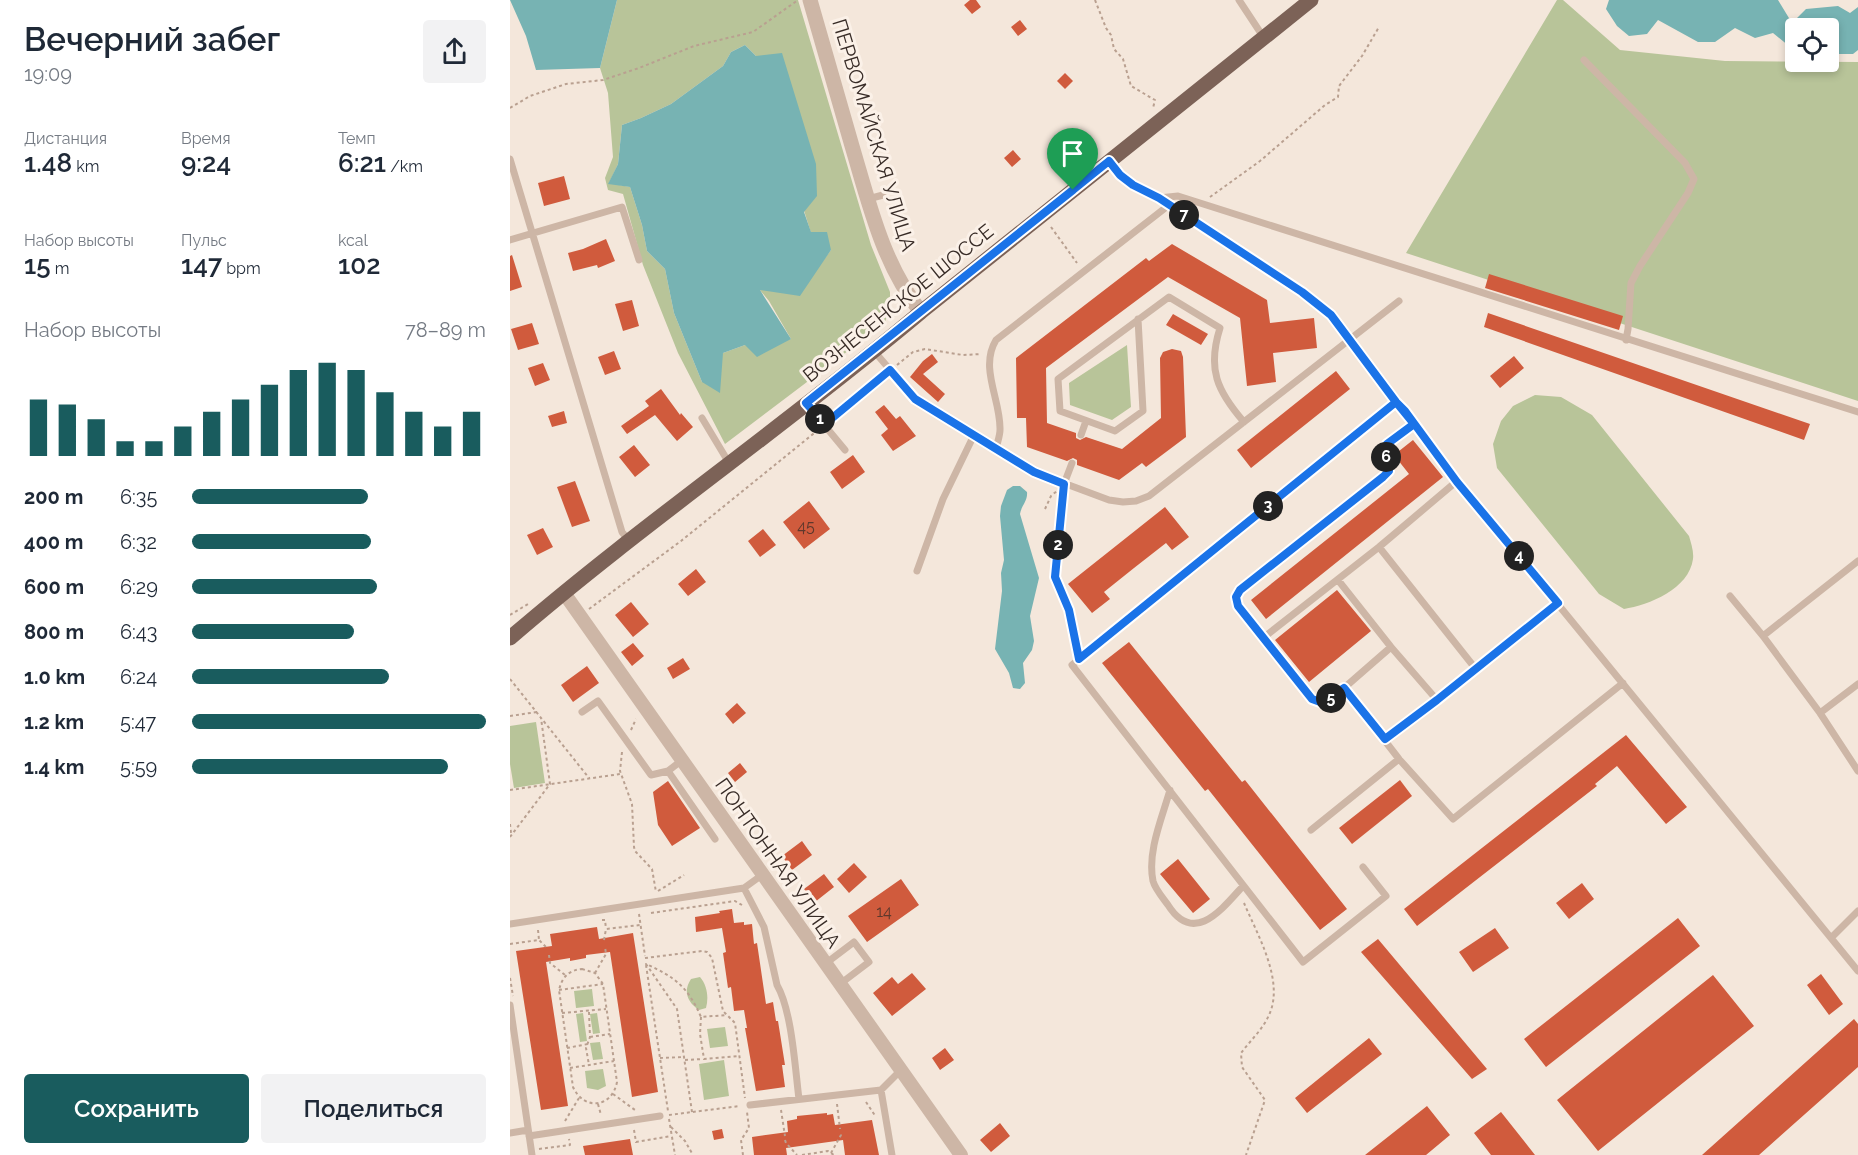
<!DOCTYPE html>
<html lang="ru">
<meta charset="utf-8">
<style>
body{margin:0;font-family:Raleway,sans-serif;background:#f2f2f3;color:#1f2937;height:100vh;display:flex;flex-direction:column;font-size:22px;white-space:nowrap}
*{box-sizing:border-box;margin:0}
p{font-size:20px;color:#747a83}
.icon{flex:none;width:33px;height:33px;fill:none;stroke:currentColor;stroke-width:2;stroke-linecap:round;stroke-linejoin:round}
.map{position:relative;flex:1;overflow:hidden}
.details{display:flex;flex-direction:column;background:#fff;width:510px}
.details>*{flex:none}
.tools{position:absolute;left:1275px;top:18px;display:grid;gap:12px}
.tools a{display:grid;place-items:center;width:54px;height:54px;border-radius:6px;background:#fff;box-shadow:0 3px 9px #0003;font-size:30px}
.pin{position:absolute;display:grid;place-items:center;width:51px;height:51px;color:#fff;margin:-62px -26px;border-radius:50% 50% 50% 0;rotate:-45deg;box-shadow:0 0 6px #0007}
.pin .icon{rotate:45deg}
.km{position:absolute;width:30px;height:30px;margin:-15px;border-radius:50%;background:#222;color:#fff;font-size:16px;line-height:30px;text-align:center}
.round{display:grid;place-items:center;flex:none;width:63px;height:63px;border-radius:6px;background:#f2f2f3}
.head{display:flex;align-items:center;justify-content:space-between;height:102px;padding:0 24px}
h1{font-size:33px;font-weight:600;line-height:45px}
.metrics{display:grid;grid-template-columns:repeat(3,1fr);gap:9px;height:102px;padding:6px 24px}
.metrics div{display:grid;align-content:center}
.metrics b{font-size:26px;font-weight:600}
.metrics small{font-size:16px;font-weight:400}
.metrics p{font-size:16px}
.chart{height:168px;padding:12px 24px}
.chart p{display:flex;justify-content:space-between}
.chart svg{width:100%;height:108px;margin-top:6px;stroke:#195c5e;stroke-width:6}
.action{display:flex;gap:12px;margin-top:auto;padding:12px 24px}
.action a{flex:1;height:69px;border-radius:6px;background:#195c5e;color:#fff;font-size:24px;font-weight:600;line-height:69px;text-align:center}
.action a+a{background:#f2f2f3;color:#1f2937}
ul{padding:0 24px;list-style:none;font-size:20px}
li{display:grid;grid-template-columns:96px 72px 1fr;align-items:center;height:45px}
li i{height:15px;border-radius:8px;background:#195c5e}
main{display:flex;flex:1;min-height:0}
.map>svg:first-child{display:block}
.green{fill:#b8c499;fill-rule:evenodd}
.water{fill:#77b3b3}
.building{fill:#d05b3d}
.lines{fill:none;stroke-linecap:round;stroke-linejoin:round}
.path{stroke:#b9a090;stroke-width:2;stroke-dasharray:3 3;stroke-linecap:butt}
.service{stroke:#cdb6a6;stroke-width:7}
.minor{stroke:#cdb6a6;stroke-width:14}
.tertiary{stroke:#cdb6a6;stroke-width:15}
.primary{stroke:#7c6257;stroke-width:15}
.route-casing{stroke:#fff;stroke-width:12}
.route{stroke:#1a73e8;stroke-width:8}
.labels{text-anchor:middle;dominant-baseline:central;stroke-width:6;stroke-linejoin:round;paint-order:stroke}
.number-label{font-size:16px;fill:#5e382c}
.street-label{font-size:20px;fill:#382c27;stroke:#fbf1e8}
</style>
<main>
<section class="details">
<div class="head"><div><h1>Вечерний забег</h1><p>19:09</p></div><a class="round"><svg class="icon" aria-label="share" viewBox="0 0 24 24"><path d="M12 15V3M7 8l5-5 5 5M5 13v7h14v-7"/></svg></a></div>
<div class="metrics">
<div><p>Дистанция</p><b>1.48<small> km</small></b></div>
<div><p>Время</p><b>9:24</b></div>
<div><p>Темп</p><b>6:21<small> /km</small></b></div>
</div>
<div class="metrics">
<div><p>Набор высоты</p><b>15<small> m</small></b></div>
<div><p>Пульс</p><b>147<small> bpm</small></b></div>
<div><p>kcal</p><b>102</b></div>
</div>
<div class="chart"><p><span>Набор высоты</span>78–89 m</p>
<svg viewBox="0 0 160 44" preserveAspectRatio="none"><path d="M5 44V21M15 44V23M25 44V29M35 44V38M45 44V38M55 44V32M65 44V26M75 44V21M85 44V15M95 44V9M105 44V6M115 44V9M125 44V18M135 44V26M145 44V32M155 44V26"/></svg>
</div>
<ul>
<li><b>200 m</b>6:35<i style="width:60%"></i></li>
<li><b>400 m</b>6:32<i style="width:61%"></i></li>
<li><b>600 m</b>6:29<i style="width:63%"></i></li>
<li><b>800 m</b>6:43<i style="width:55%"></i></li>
<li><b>1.0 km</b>6:24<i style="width:67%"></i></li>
<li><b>1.2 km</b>5:47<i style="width:100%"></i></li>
<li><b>1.4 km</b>5:59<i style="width:87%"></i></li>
</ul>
<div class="action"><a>Сохранить</a><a>Поделиться</a></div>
</section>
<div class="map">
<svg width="1348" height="1155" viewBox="0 0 1348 1155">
<rect width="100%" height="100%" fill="#f4e7db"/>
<!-- green -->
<path class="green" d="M107,0H288L361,245L380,292V303L375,323L215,444L168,353L133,265L113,194L98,190L95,178L103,157L98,93L90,68ZM235,45L246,56L301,233L321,250L306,270L249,289L259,301L281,339L235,345L213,353L192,382L164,313L155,269L137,251L132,225L120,187L99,183L108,164L112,125L131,118L161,104L213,66L221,52Z
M1047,0H1053L1110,50L1215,61L1348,62V401L896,253Z
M617,345L621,407L602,420L560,405L559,383Z
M1025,395L1051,397L1082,415L1179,536C1181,543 1184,552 1183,559C1179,589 1139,605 1114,609L1089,594L987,468L983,444L991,421L1003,406Z
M26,722L35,783L4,788L0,764V726Z
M190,977C197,985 199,997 196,1008L189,1010C177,1002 173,991 181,979Z
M82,989L84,1006L66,1008L64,991Z
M73,1013L77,1041L70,1042L66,1014Z
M87,1013L90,1033L83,1034L80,1014Z
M215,1027L218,1046L200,1048L197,1029Z
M90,1042L93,1059L83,1060L80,1043Z
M214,1060L219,1096L194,1100L189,1064Z
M93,1069L96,1086L88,1090L77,1088L75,1071Z"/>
<!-- water -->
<path class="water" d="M0,0H107L90,68L26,70L16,36Z
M1099,0H1268L1282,23L1296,9L1328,6L1340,13L1348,7V50L1343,54H1319L1318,28H1286L1285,51L1263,33L1245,38L1225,28L1205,42H1188L1148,20L1137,34L1119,36L1107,26L1096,9Z
M235,45L246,56L272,53L306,164L307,196L294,212L301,232H317L321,250L290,296L250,290L281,339L247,357L235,345L213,353L210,393L192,382L164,313L155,269L137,251L132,225L120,187L98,184L108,164L112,125L131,118L161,104L213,66L221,52Z
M503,486H510L517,492C518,501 511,506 510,514L529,578L520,616L524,641L522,650L513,663L515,683L510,689L503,688L499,673L485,649L492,591L491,573L494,560L490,516L491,506L497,490Z"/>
<!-- building -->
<path class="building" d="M460,0H466L471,7L462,14L454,5Z
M510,20L517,29L508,36L501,27Z
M555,73L563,81L555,89L547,81Z
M503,150L511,159L502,167L494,158Z
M54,176L60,199L34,206L28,183Z
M96,239L105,261L88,268L87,265L63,271L58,253L73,249Z
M662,244L757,300L760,323L804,318L807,348L763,353L766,382L737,386L730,318L658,277L536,368L537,423L566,433V438L570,440L576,437L612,449L651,418L650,358L653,352L662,349L671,351L673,357L676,437L636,467L632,463L609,480L567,465V460L563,458L557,461L517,447L516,418H507L506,358L636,258L639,261Z
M2,255L12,287L0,291V256Z
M979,274L1113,316L1109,330L975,288Z
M122,300L129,326L113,331L105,304Z
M978,313L1300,424L1294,440L974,327Z
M663,314L698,334L691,345L656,325Z
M22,323L29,344L8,350L1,329Z
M104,351L111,369L95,375L88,357Z
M422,354L428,362L413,374L435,394L428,402L400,377L413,361Z
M1004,356L1014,368L990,388L980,376Z
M33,363L40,380L25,386L18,368Z
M826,371L840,389L741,468L727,450Z
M151,389L170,415L171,413L183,427L167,441L145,415L117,434L111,426L139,406L135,401Z
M374,405L386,419L390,416L406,436L383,451L371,435L378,429L365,412Z
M54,411L57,423L42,427L38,416Z
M903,440L933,477L756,619L741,600L899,474L884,455Z
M124,445L140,465L125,477L109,457Z
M343,455L355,472L332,489L320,472Z
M65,481L80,521L62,527L47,487Z
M299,501L320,529L294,549L273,522Z
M655,507L679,537L662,550L656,543L624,568L594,592L600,599L582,613L558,584Z
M33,528L43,547L27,555L17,535Z
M253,529L266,545L250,557L238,541Z
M186,569L196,582L178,596L168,584Z
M827,590L861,631L799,682L765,640Z
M121,602L139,624L123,637L105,615Z
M619,642L732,782L735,780L837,909L810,930L698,789L695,791L592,663Z
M123,643L134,656L122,666L111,652Z
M173,658L180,669L163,679L157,668Z
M77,666L89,683L63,702L51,685Z
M227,703L236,713L223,724L215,714Z
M1116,735L1177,807L1156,824L1107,766L1085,784L1087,786L907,926L894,909Z
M230,763L237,772L225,782L218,773Z
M890,780L902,796L842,844L829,828Z
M158,781L190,828L162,846L148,825L143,792Z
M292,841L302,855L282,870L272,856Z
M668,859L700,899L683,913L650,874Z
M344,863L357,877L339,893L327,879Z
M314,874L324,887L305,902L294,889Z
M391,879L409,905L357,942L338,916Z
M1072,883L1084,899L1059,919L1046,903Z
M222,909L224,923L234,922V925L242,924L244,944L247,943L256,1004L263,1002L266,1021H268L275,1065H272L275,1087L246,1091L235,1028H237L234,1010L224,1011L221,987L218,988L213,953L216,952L212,928L186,932L185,917L210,913L209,911Z
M1168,918L1190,946L1036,1067L1014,1039Z
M87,927L89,939L123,933L148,1092L122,1097L100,952L76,955V958L60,961V958L36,962L58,1106L31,1110L6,951L42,946L40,934Z
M985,928L999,948L963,972L949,952Z
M868,939L977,1069L962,1079L851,952Z
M402,973L416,989L382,1016L363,993L382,977L388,984Z
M1311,974L1333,1004L1319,1015L1297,985Z
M1203,975L1244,1026L1088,1151L1047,1100Z
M1344,1019L1348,1024V1067L1249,1155H1192Z
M859,1038L872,1054L797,1113L785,1098Z
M435,1048L444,1060L430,1070L422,1058Z
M917,1106L940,1135L916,1155H855Z
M991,1112L1025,1155H981L964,1133Z
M317,1113V1115L323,1114L325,1125L362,1120L369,1155H335L333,1140L276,1148L277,1155H244L242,1137L278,1132L277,1121L287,1119V1116Z
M490,1123L500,1136L481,1152L470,1140Z
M212,1129L214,1138L204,1140L202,1131Z
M120,1139L123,1155H75L73,1146Z"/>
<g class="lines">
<!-- path -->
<path class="path" d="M585,0L596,28L601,35L604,49L613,59L621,86L645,100L643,108
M0,108L20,96L56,84L93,80L129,68L184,46L243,32L288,0
M700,197L750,161L815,105L828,97L829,86L852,56L869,27
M541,227L567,263
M387,365L403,352L415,349L453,355L471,354
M322,418L373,376
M553,493L545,577L559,610L567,651
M535,509L541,496L548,490
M79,609L171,541L308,430
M0,615L18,604
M0,679L79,778
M0,716L27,712
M121,730L126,719
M112,752L110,771L122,804L124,847L125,851L142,869L146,892
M0,790L110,774
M0,824L1,833
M0,837L40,784L31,718
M148,891L174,875
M734,903C747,934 775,981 759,1015C753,1029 740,1041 731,1053L732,1067L755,1100L736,1155
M141,913L225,901L232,905
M129,914L135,956
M92,920H95L96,929
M28,930L29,940
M94,940L96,929L130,925
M0,944L29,940L38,949
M39,955L40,963L55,975
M135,958L192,951L197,952L202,958L213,1011L225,1023L235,1098
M136,965L158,1111
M72,969L85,973L93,984L107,1082C102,1108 74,1111 63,1087L49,990C52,977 59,970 72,969Z
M85,973L96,954L95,947
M0,978L3,996
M49,990L93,984
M79,1012L80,1037L76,1048L79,1065
M52,1013L96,1009
M191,1017L190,1034L194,1059L229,1056
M80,1037L100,1034
M57,1048L78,1044
M150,1058L174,1057
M175,1060L193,1059
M60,1068L104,1061
M103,1094L125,1110
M356,1102L366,1117
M88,1104L91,1115
M327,1104L330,1129
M271,1110L275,1136
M182,1112L167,1009L136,964C165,977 178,987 191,1017L217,1015
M159,1115L230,1106
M159,1119L165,1155
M55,1121L69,1098
M161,1127L175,1141L183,1155
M124,1130L126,1142L161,1136
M275,1140L276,1143L287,1155
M29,1149L60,1145L59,1139
M321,1153L331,1135V1132
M233,1155L231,1140L239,1128L237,1112
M292,1155L318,1151L324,1155"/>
<!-- service -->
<path class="service" d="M729,0L754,38
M1074,60L1175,163L1184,179L1178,193L1130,266L1121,283L1118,329L1116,340
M0,159L112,532L119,541
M599,161L610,175L623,185L649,198L792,293L821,315L947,481L1348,971
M649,198L668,196L1348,412
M358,199L373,195
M0,240L112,207L129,260
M628,319L633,411L605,431L550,411L548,379L659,297L710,328C697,369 707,391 734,422
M364,351L405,399L524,472L599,500L613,502L626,501L639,496L889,301
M296,403L335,450
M192,418L219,463
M571,435L576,421
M486,449C487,443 490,436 490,430C491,400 469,368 486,340L659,205
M554,484L562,463
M869,547L965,668
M407,571L433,499L464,435
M828,580L881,647L927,700
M1220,596L1253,636L1310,713L1348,771
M1253,636L1348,561
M753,638L869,547L947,481
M881,647L834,688L812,703L802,699L728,606L726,597L730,590L873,477L879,471L875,454L877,444L904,424
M834,688L889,759L943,819L1113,683
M72,712L88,701L141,775L158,771
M1310,713L1348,684
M875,739L927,700L1048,603
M171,761L158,771L205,839
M660,790C652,818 637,852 643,881C645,889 653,898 658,905C684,946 712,909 733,886
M801,830L889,759
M853,867L876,896L793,962L562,665L886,402
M234,888L254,927L267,985C282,1011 285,1068 289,1099
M0,924L234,888L252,875
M1322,937L1348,911
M315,964L344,942L359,962L330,984
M0,1005L22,1155
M371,1090L382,1155
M240,1105L371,1090L391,1070
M0,1133L18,1130
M19,1136L150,1116"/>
<!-- minor -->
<path class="minor" d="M54,593L451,1155"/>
<!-- tertiary -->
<path class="tertiary" d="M300,0C314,49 328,98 342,146C359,203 373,265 411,312"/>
<!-- primary -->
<path class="primary" d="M0,638C132,524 277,425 411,312L801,0"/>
</g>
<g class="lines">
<!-- route casing -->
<g class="route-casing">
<path id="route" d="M563,190L296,403L315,424L380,370L405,399L524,472L554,484L545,577L559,610L569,659L886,402L895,411L947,482L1048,603L927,700L875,739L834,688L813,703L802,699L728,606L726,597L730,590L873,477L879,471L875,454L877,444L904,424L886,402L821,315L792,292L649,198L623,185L610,175L599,161L563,190"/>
</g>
<!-- route -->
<use href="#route" class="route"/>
</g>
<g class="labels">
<!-- number labels -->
<g class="number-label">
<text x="296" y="526">45</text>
<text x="374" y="911">14</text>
</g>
<!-- street labels -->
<g class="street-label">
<text transform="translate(364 135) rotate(73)">ПЕРВОМАЙСКАЯ УЛИЦА</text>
<text transform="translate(388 303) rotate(-39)">ВОЗНЕСЕНСКОЕ ШОССЕ</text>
<text transform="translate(268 863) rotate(55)">ПОНТОННАЯ УЛИЦА</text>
</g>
</g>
</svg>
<div class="tools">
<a><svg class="icon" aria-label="locate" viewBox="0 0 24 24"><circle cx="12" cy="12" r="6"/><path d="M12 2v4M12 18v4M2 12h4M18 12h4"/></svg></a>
</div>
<div class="pin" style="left:563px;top:190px;background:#1e9e55"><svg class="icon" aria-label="arrive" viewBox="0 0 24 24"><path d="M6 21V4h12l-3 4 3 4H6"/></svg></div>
<b class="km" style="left:310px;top:419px">1</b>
<b class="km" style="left:548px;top:545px">2</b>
<b class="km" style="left:758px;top:506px">3</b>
<b class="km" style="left:1009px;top:556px">4</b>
<b class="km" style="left:821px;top:698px">5</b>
<b class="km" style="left:876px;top:457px">6</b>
<b class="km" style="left:674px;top:215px">7</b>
</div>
</main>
